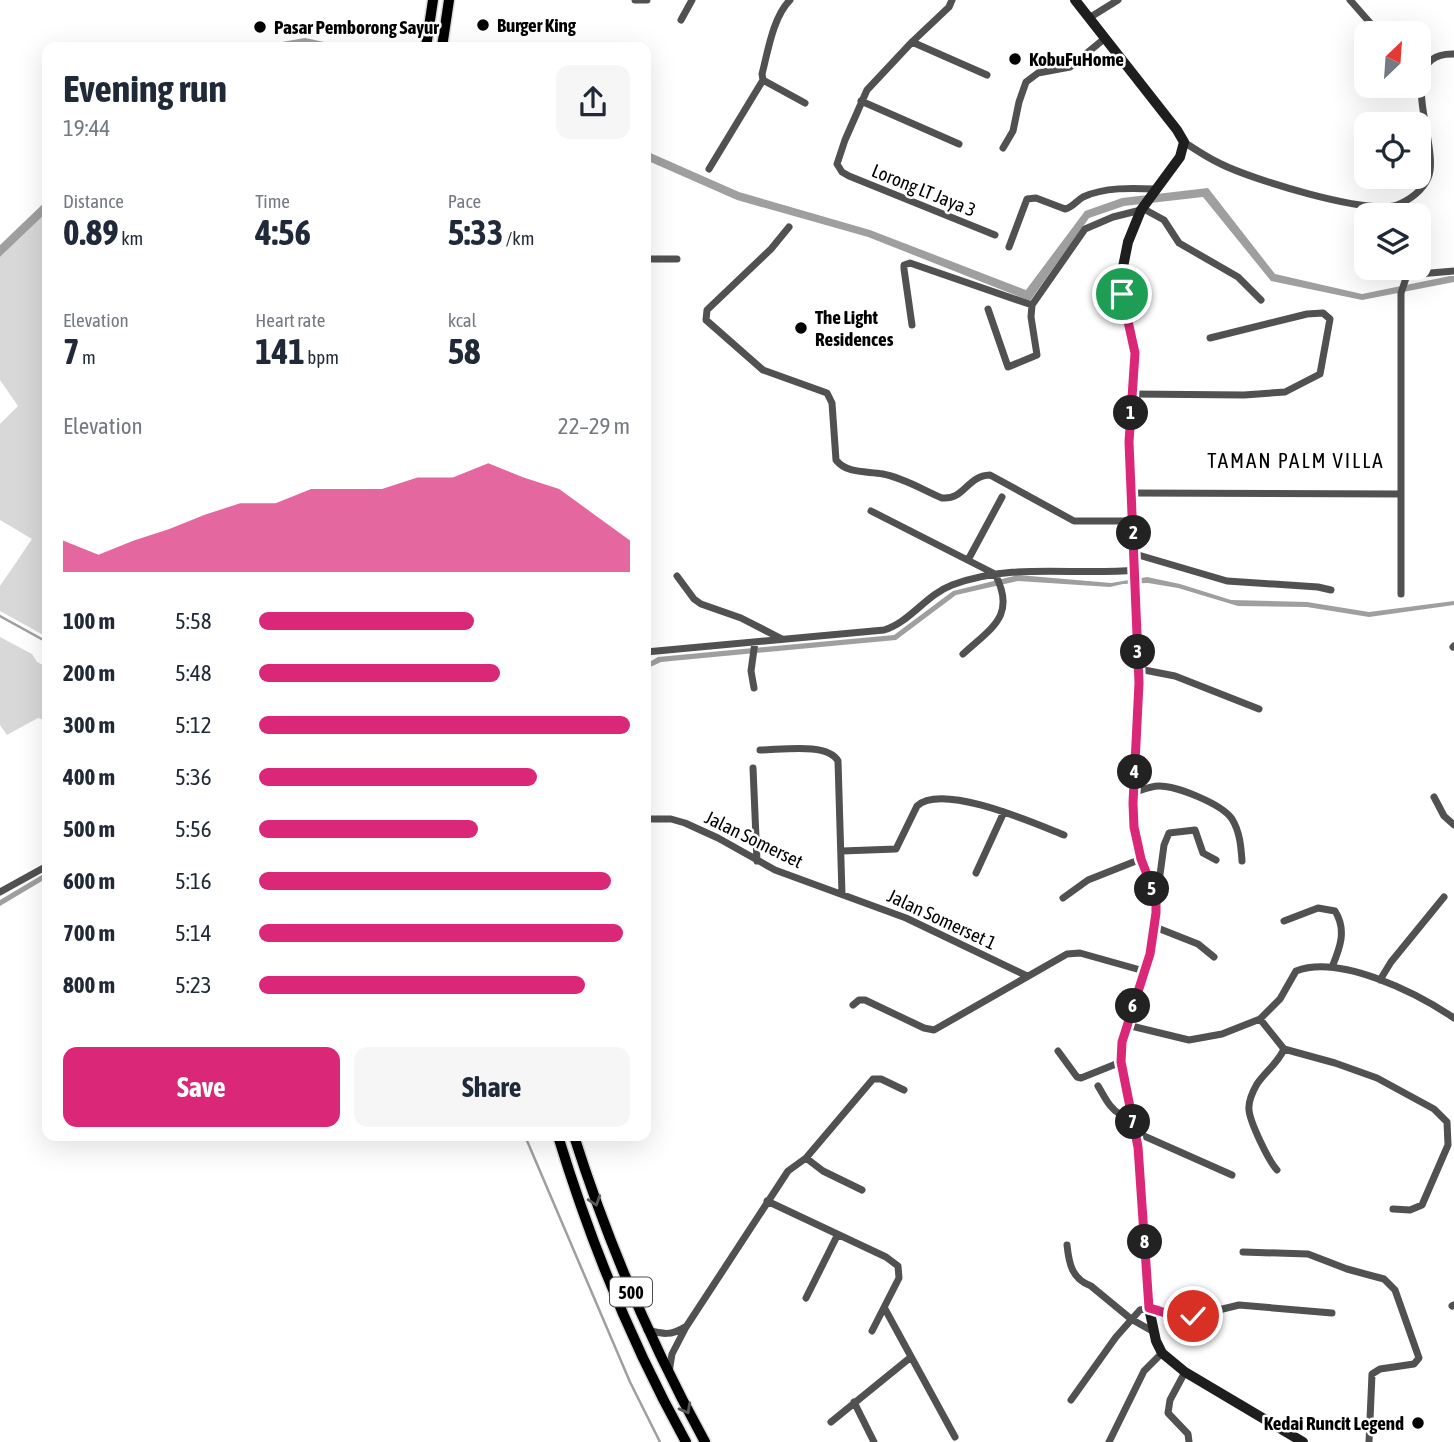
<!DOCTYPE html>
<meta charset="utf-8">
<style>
body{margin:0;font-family:"Asap Condensed",sans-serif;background:#f6f6f7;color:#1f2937;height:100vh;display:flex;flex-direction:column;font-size:26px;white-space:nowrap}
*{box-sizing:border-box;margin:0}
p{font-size:23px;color:#747a83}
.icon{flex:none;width:38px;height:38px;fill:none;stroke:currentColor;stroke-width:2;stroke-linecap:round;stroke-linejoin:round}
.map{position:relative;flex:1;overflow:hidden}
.panel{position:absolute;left:42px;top:42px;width:609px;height:1099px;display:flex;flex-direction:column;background:#fff;border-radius:14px;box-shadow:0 7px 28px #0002}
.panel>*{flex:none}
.needle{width:46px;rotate:25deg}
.buttons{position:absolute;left:1354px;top:21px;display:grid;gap:14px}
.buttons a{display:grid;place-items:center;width:77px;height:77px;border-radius:14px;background:#fff;box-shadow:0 7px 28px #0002;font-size:35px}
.pin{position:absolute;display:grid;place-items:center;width:60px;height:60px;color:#fff;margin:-30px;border:4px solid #fff;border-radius:50%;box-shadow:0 2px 7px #0007}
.km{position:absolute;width:35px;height:35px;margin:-18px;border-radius:50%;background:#222;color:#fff;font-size:19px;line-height:35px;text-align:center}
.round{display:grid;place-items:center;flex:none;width:74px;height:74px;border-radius:14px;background:#f6f6f7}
.headline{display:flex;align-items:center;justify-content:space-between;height:119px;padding:0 21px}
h1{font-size:38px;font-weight:700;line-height:52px}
.metrics{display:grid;grid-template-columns:repeat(3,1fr);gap:10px;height:119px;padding:7px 21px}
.metrics div{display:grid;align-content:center}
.metrics b{font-size:35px;font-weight:700}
.metrics small{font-size:19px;font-weight:400}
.metrics p{font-size:19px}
.chart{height:196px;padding:14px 21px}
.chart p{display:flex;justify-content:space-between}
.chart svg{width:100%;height:126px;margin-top:7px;fill:#db2777;opacity:.7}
.button{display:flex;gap:14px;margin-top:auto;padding:14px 21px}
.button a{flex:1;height:80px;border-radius:14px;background:#db2777;color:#fff;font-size:28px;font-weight:700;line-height:80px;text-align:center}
.button a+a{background:#f6f6f7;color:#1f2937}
ul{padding:0 21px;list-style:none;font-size:23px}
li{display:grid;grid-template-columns:112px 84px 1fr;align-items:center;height:52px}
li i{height:18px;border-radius:9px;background:#db2777}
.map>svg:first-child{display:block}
.green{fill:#d8d8d8}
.water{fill:#9f9f9f}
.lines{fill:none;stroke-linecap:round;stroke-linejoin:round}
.stream{stroke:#9f9f9f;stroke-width:2.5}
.primary-casing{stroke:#dbdbdb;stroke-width:13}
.minor{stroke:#515151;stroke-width:7}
.secondary{stroke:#1e1e1e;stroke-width:10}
.primary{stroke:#000;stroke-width:10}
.oneway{stroke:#595959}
.route-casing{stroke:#fff;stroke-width:14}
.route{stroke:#db2777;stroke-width:9}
.poi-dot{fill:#000;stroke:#fff;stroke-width:2.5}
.labels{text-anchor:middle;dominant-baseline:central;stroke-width:5;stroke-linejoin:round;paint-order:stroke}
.shield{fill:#fff;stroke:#4c4c4c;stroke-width:2}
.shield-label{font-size:18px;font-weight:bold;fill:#000}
.poi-label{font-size:19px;font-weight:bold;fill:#000;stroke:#fff;text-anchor:start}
.street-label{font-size:19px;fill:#000;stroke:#fff}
.neighbourhood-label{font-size:21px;letter-spacing:2px;fill:#000;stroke:#fff}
</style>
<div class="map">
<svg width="1454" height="1442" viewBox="0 0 1454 1442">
<rect width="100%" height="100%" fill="#fff"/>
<!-- green -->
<path class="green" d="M47,212V637L0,611V586L32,539L0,520V424L18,406L0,380V257Z
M0,637L32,654L37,662L47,667V721L38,718L7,735L0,725Z"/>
<!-- water -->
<path class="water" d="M305,38L348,47H252Z
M646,151L739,192L870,230L1026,290L1085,211L1122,198L1208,188L1275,274L1362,294L1450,276H1454V282L1362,300L1271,281L1203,197L1124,206L1089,218L1030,301L868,237L737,200L646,160Z
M47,200V212L0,257V245Z
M1018,575L1111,583L1147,577L1180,584L1231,600L1307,602L1369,612L1454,601V605L1369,617L1307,607L1238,606L1178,588L1148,583L1123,584L1110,587L1018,581L956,595L896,640L661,662L646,669V664L658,657L894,635L953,591Z
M47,872V878L0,906V900Z"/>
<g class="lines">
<!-- stream -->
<path class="stream" d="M0,616L47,642
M525,1136L630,1382L660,1442"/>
<!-- primary casing -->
<g class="primary-casing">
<path id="primary" d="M426,47L433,0
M442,47L449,0
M558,1136C591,1244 631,1343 686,1442
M574,1136C608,1243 651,1344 705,1442"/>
</g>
<!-- minor -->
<path class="minor" d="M635,0H647
M790,0C773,17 768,51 762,74L763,80L805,103
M952,0L949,7L912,42L867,90L845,140L837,164L842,172L849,176L995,235
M1350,0L1379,33
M1089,18L1118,0
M681,20L692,0
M912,42L987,75
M861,101L959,144
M1184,142C1196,150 1208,158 1221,164C1251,179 1366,215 1397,205C1410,200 1423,190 1428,178C1442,148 1390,52 1454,54
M1003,148L1013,131L1019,102L1026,82L1038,73L1070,67L1104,39
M709,169L763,80
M1142,208L1164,220L1179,243L1238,277L1261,300
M789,227L771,249L707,310L706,320L763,370L827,393L832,403L836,460C847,474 866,471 883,474C904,478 923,490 942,498C965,500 966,476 990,475L1074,521H1133
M1009,247L1027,199L1036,198L1065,209C1073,207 1076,201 1083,197C1104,187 1133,188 1155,189
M646,259H677
M1407,275L1454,271
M988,309L1008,367L1037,355L1031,317L1032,305L1085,229L1113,217L1141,210
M912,325L904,269V265L910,263L1032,305
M1132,394L1244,395L1285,392L1320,374L1330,319L1323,313L1307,314L1210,338
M1131,493L1401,494
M871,511L995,574C1017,616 991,628 963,654
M1135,554L1227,581L1318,587L1331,590
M968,560L1002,497
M677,576L694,599L701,604L741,618L782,639
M1401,594V293L1407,275
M1453,647L1454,646
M646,652L884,630C910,622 926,595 952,585C1015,562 1072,576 1136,570
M1139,669L1175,676L1259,709
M754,688L751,671L755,642
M760,750C780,750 828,742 838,761L842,894
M753,768L757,861
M1133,793C1142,790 1150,786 1159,786C1177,786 1222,804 1232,819C1240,832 1241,847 1242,861
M1434,797L1444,816L1454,825
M651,819H671L685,823L718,838L775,870L906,918L1027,976
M842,851L896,849L917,806C942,782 1036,824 1064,835
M976,873L1004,812
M1152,888L1159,882L1164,845L1169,833L1195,830L1203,853L1216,860
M0,892L47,866
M1063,898L1088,880L1141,859
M1284,921L1318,908L1335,911C1347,930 1340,948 1332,967
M1155,927L1198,944L1214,957
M1380,980L1391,962L1444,897
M853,1005L859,1000H865L924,1028L934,1030L1067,954L1080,953L1144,971
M1260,1019L1284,1049L1335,1063L1377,1078L1434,1109L1447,1122L1448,1145L1422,1205L1410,1210L1393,1209
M1127,1025L1189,1040L1222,1034L1260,1019L1280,999L1296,971C1340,954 1417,993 1454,1018
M1058,1051L1077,1077L1081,1078L1121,1062
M1098,1086C1105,1097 1109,1108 1121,1115L1131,1111
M1135,1132L1232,1175
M806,1158L823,1171L862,1190
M1277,1170C1268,1160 1250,1122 1249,1110C1248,1101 1253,1091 1257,1084C1266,1071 1278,1063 1284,1049
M767,1201L886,1257L898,1266L899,1278L872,1331
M1067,1245C1069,1264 1072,1279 1091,1286L1131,1319L1154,1332
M1243,1252L1308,1254L1347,1269L1384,1279L1395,1290L1419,1358L1414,1364L1380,1369L1372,1374L1369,1442
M806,1298L837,1236
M1452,1306L1454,1305
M885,1309L955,1437
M647,1330C663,1334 671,1336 685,1327
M669,1372L672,1354L686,1327L788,1171L806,1158L873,1079H881L904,1090
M1185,1372L1170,1400L1168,1413L1188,1434L1189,1442
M1071,1400L1116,1337L1140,1310L1149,1308L1186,1318L1239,1305L1332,1313
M854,1402L874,1442
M831,1422L911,1357
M1109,1442L1144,1371L1162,1353"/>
<!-- secondary -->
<path class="secondary" d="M1075,0L1177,130L1184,142L1180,157L1141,210L1128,242L1122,272L1123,294L1135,353L1129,442L1139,683L1133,803L1134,827L1141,859L1156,898L1155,913L1150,954L1122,1042L1121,1062L1138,1147L1149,1308L1156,1341L1162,1353L1185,1372L1303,1442"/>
<!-- primary -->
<use href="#primary" class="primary"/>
</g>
<!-- one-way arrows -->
<defs><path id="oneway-chevron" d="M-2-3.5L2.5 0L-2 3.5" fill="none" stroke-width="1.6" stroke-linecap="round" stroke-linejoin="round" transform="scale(1.75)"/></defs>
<g class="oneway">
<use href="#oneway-chevron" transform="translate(595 1201) rotate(71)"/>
<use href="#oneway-chevron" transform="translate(686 1409) rotate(61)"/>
</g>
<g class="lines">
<!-- route casing -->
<g class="route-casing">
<path id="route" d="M1122,294L1135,353L1129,442L1139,683L1133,803L1134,827L1141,859L1156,898V913L1150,954L1122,1042L1121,1062L1138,1147L1149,1308C1164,1311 1178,1321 1193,1316"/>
</g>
<!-- route -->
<use href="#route" class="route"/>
</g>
<!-- markers -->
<g class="poi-dot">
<circle cx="483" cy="25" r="7"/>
<circle cx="260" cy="27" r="7"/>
<circle cx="1015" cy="59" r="7"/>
<circle cx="801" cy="328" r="7"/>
<circle cx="1418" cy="1423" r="7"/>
</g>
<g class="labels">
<!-- shield labels -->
<rect class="shield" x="610" y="1277.5" width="42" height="29" rx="5"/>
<g class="shield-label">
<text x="631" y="1292">500</text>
</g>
<!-- poi labels -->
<g class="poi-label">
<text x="497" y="25">Burger King</text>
<text x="274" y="27">Pasar Pemborong Sayur</text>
<text x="1029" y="59">KobuFuHome</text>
<text x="815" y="317">The Light<tspan x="815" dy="22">Residences</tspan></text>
<text x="1404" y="1423" text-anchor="end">Kedai Runcit Legend</text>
</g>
<!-- street labels -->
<g class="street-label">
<text transform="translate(924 190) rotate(22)">Lorong LT Jaya 3</text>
<text transform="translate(754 839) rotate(26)">Jalan Somerset</text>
<text transform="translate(942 919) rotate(25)">Jalan Somerset 1</text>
</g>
<!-- neighbourhood labels -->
<g class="neighbourhood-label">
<text x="1296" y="460">TAMAN PALM VILLA</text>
</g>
</g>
</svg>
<div class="buttons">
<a><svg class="needle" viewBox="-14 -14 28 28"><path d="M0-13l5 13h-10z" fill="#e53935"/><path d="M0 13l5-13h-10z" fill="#747a83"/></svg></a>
<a><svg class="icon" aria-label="locate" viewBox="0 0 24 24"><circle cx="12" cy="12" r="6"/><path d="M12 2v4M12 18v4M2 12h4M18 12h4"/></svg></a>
<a><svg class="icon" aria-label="layers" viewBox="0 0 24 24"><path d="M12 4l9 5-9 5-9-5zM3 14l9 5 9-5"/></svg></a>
</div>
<div class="pin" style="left:1122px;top:294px;background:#1e9e55"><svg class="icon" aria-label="arrive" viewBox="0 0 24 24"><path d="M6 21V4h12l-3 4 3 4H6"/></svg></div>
<div class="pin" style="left:1193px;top:1316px;background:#d93025"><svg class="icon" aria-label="check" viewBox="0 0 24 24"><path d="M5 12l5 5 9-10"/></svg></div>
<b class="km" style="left:1131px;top:413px">1</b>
<b class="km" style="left:1134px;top:533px">2</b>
<b class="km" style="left:1138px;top:652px">3</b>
<b class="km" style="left:1135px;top:772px">4</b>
<b class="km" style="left:1152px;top:889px">5</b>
<b class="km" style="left:1133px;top:1006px">6</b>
<b class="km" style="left:1133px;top:1122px">7</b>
<b class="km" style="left:1145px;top:1242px">8</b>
<section class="panel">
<div class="headline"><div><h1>Evening run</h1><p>19:44</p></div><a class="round"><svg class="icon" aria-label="share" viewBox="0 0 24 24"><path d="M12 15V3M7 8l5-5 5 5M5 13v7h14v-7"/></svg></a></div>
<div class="metrics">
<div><p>Distance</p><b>0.89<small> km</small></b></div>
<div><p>Time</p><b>4:56</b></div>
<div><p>Pace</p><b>5:33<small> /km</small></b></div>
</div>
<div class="metrics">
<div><p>Elevation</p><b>7<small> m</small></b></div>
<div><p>Heart rate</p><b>141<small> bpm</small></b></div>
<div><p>kcal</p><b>58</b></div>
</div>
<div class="chart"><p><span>Elevation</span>22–29 m</p>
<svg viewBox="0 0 160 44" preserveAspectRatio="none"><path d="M0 44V33L10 38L20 33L30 29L40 24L50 20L60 20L70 15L80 15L90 15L100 11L110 11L120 6L130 11L140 15L150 24L160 33V44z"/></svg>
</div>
<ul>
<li><b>100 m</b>5:58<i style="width:58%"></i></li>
<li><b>200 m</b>5:48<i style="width:65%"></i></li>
<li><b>300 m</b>5:12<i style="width:100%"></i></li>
<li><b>400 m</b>5:36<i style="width:75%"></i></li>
<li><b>500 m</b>5:56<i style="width:59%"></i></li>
<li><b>600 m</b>5:16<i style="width:95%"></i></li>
<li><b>700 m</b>5:14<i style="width:98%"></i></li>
<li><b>800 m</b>5:23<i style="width:88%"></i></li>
</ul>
<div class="button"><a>Save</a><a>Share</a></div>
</section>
</div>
